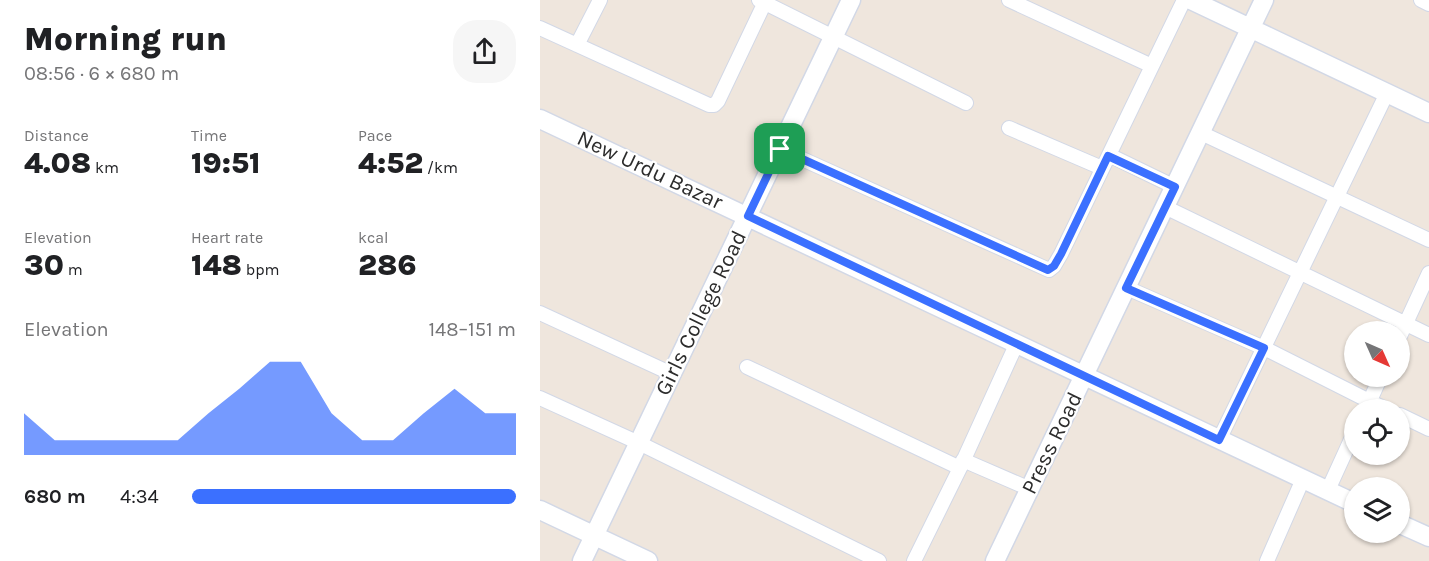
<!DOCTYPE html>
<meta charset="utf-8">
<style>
body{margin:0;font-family:Karla,sans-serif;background:#f6f6f6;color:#202124;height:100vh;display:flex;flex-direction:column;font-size:22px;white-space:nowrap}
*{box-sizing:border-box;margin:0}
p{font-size:20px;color:#757577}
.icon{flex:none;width:33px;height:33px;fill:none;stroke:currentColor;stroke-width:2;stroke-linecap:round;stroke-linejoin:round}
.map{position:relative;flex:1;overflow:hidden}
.sheet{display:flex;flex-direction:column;background:#fff;width:540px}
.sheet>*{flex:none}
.needle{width:39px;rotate:135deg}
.controls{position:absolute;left:804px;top:321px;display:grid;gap:12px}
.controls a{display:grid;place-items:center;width:66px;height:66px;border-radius:50%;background:#fff;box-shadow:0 2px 4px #0004;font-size:30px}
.pin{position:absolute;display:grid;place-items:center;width:51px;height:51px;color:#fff;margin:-26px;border-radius:12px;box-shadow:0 3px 9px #0006}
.round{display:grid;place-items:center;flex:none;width:63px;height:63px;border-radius:24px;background:#f6f6f6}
.overview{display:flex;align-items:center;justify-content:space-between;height:102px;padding:0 24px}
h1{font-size:33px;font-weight:800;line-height:45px}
.stats{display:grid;grid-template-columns:repeat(3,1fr);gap:9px;height:102px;padding:6px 24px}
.stats div{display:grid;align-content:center}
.stats b{font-size:30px;font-weight:800}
.stats small{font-size:16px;font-weight:400}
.stats p{font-size:16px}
.chart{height:168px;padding:12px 24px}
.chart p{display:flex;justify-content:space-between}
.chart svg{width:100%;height:108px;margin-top:6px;fill:#3b70ff;opacity:.7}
ul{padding:0 24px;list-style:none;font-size:20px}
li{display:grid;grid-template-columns:96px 72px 1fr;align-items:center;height:45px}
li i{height:15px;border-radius:8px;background:#3b70ff}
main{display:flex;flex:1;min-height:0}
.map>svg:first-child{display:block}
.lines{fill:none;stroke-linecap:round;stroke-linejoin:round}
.street-casing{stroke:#d2d8e6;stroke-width:16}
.secondary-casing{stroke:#d2d8e6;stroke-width:21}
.street{stroke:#fff;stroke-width:14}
.secondary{stroke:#fff;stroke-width:18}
.route-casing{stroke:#fff;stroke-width:12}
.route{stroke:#3b70ff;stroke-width:8}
.labels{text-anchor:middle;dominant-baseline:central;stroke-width:4.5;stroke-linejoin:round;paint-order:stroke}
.street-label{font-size:22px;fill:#2c2c2c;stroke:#fff}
</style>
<main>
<section class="sheet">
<div class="overview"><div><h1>Morning run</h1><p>08:56 · 6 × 680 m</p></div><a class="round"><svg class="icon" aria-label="share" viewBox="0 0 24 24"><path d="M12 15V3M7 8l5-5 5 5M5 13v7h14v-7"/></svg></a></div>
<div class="stats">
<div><p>Distance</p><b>4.08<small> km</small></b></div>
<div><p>Time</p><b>19:51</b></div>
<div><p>Pace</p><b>4:52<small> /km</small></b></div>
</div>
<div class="stats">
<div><p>Elevation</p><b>30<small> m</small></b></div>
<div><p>Heart rate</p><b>148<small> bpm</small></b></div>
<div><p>kcal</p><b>286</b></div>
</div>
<div class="chart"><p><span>Elevation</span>148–151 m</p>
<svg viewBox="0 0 160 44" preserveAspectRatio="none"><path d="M0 44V27L10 38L20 38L30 38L40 38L50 38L60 27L70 17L80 6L90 6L100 27L110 38L120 38L130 27L140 17L150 27L160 27V44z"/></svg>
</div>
<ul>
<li><b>680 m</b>4:34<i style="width:100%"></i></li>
</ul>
</section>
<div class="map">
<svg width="889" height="561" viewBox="0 0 889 561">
<rect width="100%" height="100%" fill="#efe6dd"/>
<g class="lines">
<!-- street casing -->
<g class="street-casing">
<path id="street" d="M219,0L426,103
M469,0L612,66
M881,0L889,4
M0,28L169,105H174L178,101L226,0
M37,45L60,0
M469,128L562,168
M661,133L889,240
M240,149L509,270L514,266L521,254L644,0
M569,155L635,187
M625,207L889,335
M587,288L724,348L847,410
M0,313L132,374
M860,336L889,273
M207,367L420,468
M0,398L99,443L339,561
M827,407L841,376
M860,415L889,429
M679,440L847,93
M423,460L490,489
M788,490L814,433
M374,561L420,468L476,345
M727,561L763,479"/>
</g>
<!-- secondary casing -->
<g class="secondary-casing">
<path id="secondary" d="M651,0L889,113
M0,119C272,246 542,376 814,503
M0,510L108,561
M860,524L889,537
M42,561L311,0
M455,561L724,0"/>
</g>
<!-- street -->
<use href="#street" class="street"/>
<!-- secondary -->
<use href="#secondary" class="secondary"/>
</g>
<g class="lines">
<!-- route casing -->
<g class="route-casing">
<path id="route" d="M240,149L508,270L514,266L521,254L568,156L635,187L586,288L724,348L679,440L208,216Z"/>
</g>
<!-- route -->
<use href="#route" class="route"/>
</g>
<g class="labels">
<!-- street labels -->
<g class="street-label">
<text transform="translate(110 170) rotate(25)">New Urdu Bazar</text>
<text transform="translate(161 313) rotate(-64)">Girls College Road</text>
<text transform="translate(512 443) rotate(-64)">Press Road</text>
</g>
</g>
</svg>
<div class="controls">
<a><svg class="needle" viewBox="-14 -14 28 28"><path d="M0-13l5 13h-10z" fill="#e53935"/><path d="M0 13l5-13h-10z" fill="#757577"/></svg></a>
<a><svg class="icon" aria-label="locate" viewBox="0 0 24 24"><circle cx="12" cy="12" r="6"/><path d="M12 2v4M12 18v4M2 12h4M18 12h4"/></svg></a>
<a><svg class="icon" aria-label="layers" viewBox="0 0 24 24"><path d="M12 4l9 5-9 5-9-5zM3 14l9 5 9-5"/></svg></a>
</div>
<div class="pin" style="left:240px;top:149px;background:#1e9e55"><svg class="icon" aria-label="arrive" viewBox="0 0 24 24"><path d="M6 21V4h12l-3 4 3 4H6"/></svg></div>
</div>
</main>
